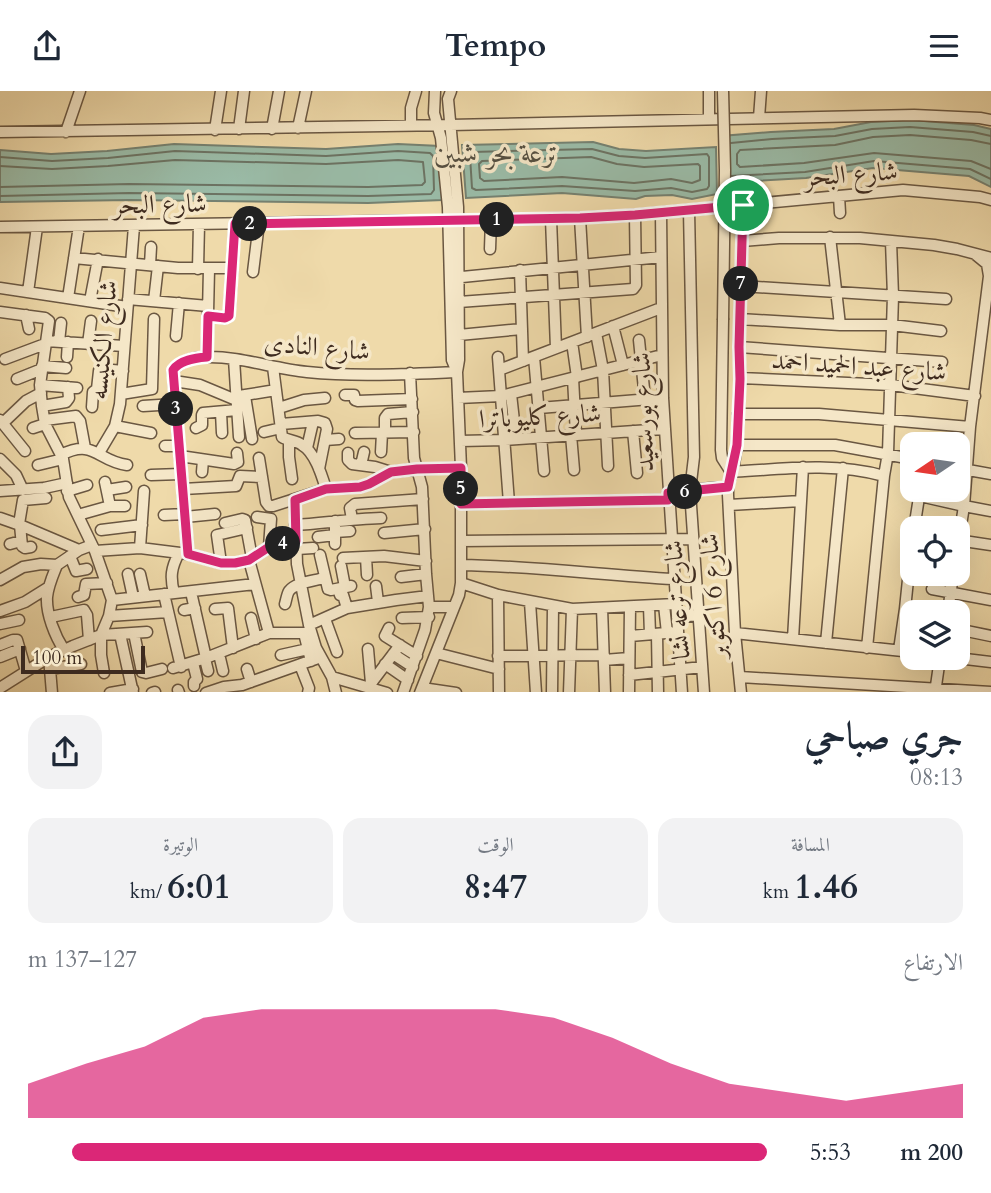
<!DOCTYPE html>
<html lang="ar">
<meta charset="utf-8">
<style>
body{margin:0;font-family:Cardo,Amiri,serif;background:#f2f2f3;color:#1f2937;direction:rtl;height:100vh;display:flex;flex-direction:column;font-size:26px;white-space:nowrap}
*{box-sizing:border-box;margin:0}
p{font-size:23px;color:#747a83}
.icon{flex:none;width:38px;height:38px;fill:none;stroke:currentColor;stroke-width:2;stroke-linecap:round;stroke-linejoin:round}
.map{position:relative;height:601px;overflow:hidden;direction:ltr}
.sheet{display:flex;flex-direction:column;background:#fff;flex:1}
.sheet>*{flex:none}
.needle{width:46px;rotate:257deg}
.buttons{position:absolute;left:900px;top:341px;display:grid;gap:14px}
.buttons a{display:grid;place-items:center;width:70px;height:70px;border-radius:14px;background:#fff;box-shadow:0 7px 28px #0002;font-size:35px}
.scale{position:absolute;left:21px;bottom:18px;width:124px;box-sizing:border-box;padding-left:7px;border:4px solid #3e2b1f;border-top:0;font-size:19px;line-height:24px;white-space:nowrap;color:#3e2b1f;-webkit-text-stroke:5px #f5e7c8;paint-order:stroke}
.pin{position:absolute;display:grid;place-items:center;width:60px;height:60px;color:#fff;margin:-30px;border:4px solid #fff;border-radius:50%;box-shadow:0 2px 7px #0007}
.km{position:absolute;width:35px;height:35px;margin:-18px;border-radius:50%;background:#222;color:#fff;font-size:19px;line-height:35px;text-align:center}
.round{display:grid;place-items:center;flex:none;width:74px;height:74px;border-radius:21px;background:#f2f2f3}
.head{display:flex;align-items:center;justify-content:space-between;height:119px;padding:0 28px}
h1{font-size:38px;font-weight:700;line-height:52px}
.figures{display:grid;grid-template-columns:repeat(3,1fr);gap:10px;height:119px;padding:7px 28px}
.figures div{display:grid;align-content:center;border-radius:18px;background:#f2f2f3;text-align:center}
.figures b{font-size:35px;font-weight:700}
.figures small{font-size:19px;font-weight:400}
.figures p{font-size:19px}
.chart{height:196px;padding:14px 28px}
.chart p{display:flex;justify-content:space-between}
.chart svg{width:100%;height:126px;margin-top:7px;fill:#db2777;opacity:.7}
ul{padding:0 28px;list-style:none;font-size:23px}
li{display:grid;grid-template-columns:112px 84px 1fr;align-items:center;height:52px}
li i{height:18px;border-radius:9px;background:#db2777}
header{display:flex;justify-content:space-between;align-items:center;height:91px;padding:0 28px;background:#fff;font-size:32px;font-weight:700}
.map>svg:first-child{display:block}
.water{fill:#9abba7;stroke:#758171;stroke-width:2}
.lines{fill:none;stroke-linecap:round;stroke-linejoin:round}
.shore{stroke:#6c7363;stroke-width:2}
.minor-casing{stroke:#6a5742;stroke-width:13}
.minor{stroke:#f5e7c8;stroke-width:10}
.minor-bridge-casing{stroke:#6a5742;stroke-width:13;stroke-linecap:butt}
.minor-bridge{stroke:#f5e7c8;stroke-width:10}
.route-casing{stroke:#fff;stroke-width:14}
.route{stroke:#db2777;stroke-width:9}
.labels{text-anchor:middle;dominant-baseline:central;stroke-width:7;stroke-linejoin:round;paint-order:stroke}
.street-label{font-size:26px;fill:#3e2b1f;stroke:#f5e7c8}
.water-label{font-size:28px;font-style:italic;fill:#554f41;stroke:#f5e7c8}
</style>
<header><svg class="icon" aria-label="menu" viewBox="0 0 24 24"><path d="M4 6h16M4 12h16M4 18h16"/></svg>Tempo<svg class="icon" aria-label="share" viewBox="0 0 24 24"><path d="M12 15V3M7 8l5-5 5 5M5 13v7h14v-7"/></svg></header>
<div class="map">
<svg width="991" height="602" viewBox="0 0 991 602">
<rect width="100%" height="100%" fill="#efdaaa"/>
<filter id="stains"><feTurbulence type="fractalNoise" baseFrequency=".00286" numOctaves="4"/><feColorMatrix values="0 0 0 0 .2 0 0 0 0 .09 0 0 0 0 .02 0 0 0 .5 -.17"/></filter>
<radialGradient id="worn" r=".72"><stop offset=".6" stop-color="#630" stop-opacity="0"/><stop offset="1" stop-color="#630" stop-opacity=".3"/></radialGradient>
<!-- water -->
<path class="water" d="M911,29L974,34L991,38V96L969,85L873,77L806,87L722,92L721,45L771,41L834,38L871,31Z
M593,51L619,58L646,60L716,56L717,103L692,108L672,104L645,105L636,108L562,102L466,107L462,54Z
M174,53L326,58L398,53L440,55L442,109L368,112L129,109L0,111V59L51,63L107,60Z"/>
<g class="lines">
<!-- shore -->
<path class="shore" d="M731,52L772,48L835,45L872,38L910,36L973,41L991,45
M991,53L971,49L910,44L873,46L835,54L740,59L737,63V73L740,76L804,72L874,62L971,70L991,78
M592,58L619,65L645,67L707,63L709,66V95L707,98L692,101L671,97L635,100L562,95L476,99L472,97L470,65L472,61Z
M0,66L52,70L108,67L175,60L326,65L398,60L430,62L433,65L434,99L431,103L368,105L129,102L0,105
M591,66L617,73L644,76L698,73L700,75V89L692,92L671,88L634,92L562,86L484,90L480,87L479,73L482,70Z
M0,75L52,78L108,75L175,69L326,73L398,69L423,71L425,91L422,94L368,96L129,93L0,96
M731,85L805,81L874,70L970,78L991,88"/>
<!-- minor casing -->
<g class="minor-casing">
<path id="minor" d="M435,0L434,22L441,47L448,116L452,269L457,281
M759,27L761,0
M709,28V0
M411,34V17L416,0
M298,37L306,0
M239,38L244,0
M272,38L279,0
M215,39L221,0
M0,41L450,34L914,24L980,27L991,29
M66,41L80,0
M839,105L840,122
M689,119L694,366L690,400L704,602
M661,122L663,307L682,602
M580,127L587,246
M551,128L556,257
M0,136L580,127L635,124L903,99L980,106L991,109
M830,146L840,234
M742,150L779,147H860L934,154L957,158L991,167
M490,158L491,129
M74,167L178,177H232
M150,174L151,156
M198,178L199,133
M520,179L523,270
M253,181L259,132
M452,187L661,166
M741,195L946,208
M0,197L127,216
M28,201L37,136
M68,207L79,135
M128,208L208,215
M90,210L98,168
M154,210L158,175
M459,211L633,198L636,194L635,124
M0,221L45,227L49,230L40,294L42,315L45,333L63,368L69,406L95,460L112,509L109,525L101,544V564L104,582
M26,224L29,238
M208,225L225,227L229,225L235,133
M740,228L840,234H892L941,240
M723,229L721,359L722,367L731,381C782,378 833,371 884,385
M613,235L623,274
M596,242L603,279L608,375
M459,244L522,238
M176,245L179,212
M639,249L645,308
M46,250L124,255
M59,251L61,232
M572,251L577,286
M88,253L91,230
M739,256L942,271
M67,266L68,251
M207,266L209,178
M498,266L509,412
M534,266L544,380
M5,268L45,253
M234,268L239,346
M42,275L66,277
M273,276L282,346C288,350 296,349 302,354C315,361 322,385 326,398
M499,279L661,217
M573,287L576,344
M740,287L891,294L975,305
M17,288L42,278
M174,290L200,294L236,309
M40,294L77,297
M121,303L152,298L154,228
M511,303L516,348
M345,304H354L355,309L358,310L412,308
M239,305L276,299
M245,305L252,348
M458,307L501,305L662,264
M42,315L66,311L69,307L68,296
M143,315L175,313
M92,316L93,301L97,298L99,280L102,278L123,280
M279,317L304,309L325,307
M539,317L663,307
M221,321L222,342
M738,323H819L970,336
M0,329L25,360
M45,329L76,325L80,330L85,357
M3,332L26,310L41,302
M281,333L318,330L325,332L327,338L319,378
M115,335L151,342
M33,337L45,333
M196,337L202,334V324L203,322L237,319
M633,340L637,382
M264,341L281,337
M355,342L414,341
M385,342V327L388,323L413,321
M571,344L574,379
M289,349V366L292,388
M325,349L339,348
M460,350L505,349L664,338
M737,354H835L912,368
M165,355H179
M307,357L313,331
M381,361L382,342
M99,362L115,335L120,313L134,135
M348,362V369L352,373L375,376L391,381
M61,364C94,347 97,370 127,374
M180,365L234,373L238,371L237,362
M259,367L266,411L269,415H273L326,398L360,396L369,393L391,381L417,378L461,377
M0,368L16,384L23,399
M38,374L63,368
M361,374L364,361
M957,377L991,383
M202,381L203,369
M151,384L181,383
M105,391L110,415
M183,398L236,395L240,385L262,386
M107,399L126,396
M0,400L44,397L67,392
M67,400L87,394
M668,402L728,395
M920,405L964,415L991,420
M295,409L297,473L309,534L316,557L332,586L336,602
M461,413L668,409
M729,414L801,410
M78,424L110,415H125
M164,424L185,423
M185,426L215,423
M257,426L271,428L269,456
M0,427L20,434L79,459
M352,428L350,417L355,413L423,408
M335,430V453
M225,432L242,428L245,429L252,467
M19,433L23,409L46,407
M20,434L22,455L25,457L31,456
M295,434C324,432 352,428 381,427
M914,438L920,400
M101,439L142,434
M335,441L350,440
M384,442L425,438
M318,446L335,444
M957,449L991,454
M461,450L693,448
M10,453L21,450
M140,457L144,400
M297,458L313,457
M95,460L140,457L188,463L221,472H235L249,469L269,456L296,450
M957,460L964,415L970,336L989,185L987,173L976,164
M188,463L173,280C179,270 195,266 206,266C240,265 274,278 307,281C356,286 407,283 457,281
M320,464L328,498L331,499L351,495
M70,465L76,480L87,478
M366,466L367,484
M343,467L384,465L426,470
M249,469L269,542
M221,472L217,444L247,437
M57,474C53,484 48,495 47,506C46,523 55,545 64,559
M461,474C532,475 603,484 674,488
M341,475L345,496
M128,483L133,506
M140,483L145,505
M401,486L426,483
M0,489L23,476L41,473L57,474L79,459L92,454
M461,492L498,504L572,518L676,513
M376,495L378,511
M338,498L340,504H343L347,517
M932,498L991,509
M191,501L206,567
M174,502C170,486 171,477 179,462
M164,503L181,576
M498,504L499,602
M78,506L84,504L86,493L107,492
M112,509L255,493
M530,511L536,602
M285,513C286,510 287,503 289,500C296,491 314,490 324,487
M664,514L667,542
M649,515L650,543
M429,516H454
M602,517L605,602
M215,518L228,517L233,557
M184,519L195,517
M0,520L25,511L49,496
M948,522L953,483
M109,525L168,521
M51,526L84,519L87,524L89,549
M677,526L699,524
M251,527L256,548
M402,527L429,526
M325,528L337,561
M0,533L19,529
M309,534L347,517L396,509L428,505
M389,537L385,545L417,565
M957,538L991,545
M134,542L142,581L146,582L162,578
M304,542L311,570
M735,542L912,561
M120,543L133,602
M657,543L658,602
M630,545L678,541
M793,548L803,376
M826,552L843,377
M0,554L13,549H17L26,580
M867,557L884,385L888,362L893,205L891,150
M368,558L371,592
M899,559L905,518L912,450
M436,562L499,578
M219,563L223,580
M393,563L413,576
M281,564L308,558
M498,565L604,564
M0,566L20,558
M49,566L52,602
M957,567L991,571
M205,568L208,580
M604,569L629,567
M193,572L197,588L194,591V595
M385,573L408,589
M300,574L309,597L308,602
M173,577L206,567L269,542H311
M50,578L81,573
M247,578L251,591
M629,584L702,576
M332,586L387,602
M740,586L991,601
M369,595L400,554
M0,597L49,566L73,555L101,544L147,541
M422,597L456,602
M178,599L179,602
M110,602L133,598
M152,602L155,601
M206,602L224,596L242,594L321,566
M403,602L425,539L429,516L426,483L422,396L414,367L410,282
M420,602L459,504L461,492V377L457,281L459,269L458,116L448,8L451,0
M552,602L553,516
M569,602L572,518
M629,602L630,516
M741,602L735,542L728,404V395L734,373L737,354L740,287L739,256L743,114
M935,602L940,567"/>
</g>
<!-- minor -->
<use href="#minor" class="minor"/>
<!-- minor-bridge casing -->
<g class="minor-bridge-casing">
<path id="minor-bridge" d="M723,0L725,79L723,229"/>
</g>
<!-- minor-bridge -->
<use href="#minor-bridge" class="minor-bridge"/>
</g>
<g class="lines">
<!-- route casing -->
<g class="route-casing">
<path id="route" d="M743,114L739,256L740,288L737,354L728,396L668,402V409L461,413V377L417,378L391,381L369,393L360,396L326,398L295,409L296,450L269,456L249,469L235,472H221L188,463L173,279C180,269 195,267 207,266L208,225L225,227L229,225L235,133L580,127L635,124Z"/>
</g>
<!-- route -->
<use href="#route" class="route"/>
</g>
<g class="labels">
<!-- street labels -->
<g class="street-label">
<text transform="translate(851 83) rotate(-4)">شارع البحر</text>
<text transform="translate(160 113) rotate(-1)">شارع البحر</text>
<text transform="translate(103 249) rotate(-85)">شارع الكنيسه</text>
<text transform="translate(317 256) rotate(5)">شارع النادى</text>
<text transform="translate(859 275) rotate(4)">شارع عبد الحميد احمد</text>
<text transform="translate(643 321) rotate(-92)">شارع بورسعيد</text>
<text transform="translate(540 325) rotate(-3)">شارع كليوباترا</text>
<text transform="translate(713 505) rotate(-94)">شارع 6 اكتوبر</text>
<text transform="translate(677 509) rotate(-94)">شارع ترعه نشا</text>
</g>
<!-- water labels -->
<g class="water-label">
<text x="497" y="62">ترعة بحر شبين</text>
</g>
</g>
<rect width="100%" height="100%" filter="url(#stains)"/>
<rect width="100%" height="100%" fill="url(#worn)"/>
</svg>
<div class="buttons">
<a><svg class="needle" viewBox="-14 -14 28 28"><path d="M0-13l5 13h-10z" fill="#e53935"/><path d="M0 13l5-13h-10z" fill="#747a83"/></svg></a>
<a><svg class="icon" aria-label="locate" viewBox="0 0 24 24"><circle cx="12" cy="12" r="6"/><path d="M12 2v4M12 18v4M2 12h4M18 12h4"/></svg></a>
<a><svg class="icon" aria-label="layers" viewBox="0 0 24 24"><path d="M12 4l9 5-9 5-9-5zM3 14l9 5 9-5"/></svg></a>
</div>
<div class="scale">100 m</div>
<div class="pin" style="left:743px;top:114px;background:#1e9e55"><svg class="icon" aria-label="arrive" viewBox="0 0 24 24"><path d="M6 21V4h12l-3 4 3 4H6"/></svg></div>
<b class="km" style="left:497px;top:129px">1</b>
<b class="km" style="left:250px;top:133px">2</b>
<b class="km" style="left:176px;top:318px">3</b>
<b class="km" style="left:283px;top:453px">4</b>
<b class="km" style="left:461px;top:398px">5</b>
<b class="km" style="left:685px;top:401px">6</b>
<b class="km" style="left:741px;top:193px">7</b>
</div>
<section class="sheet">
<div class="head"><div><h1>جري صباحي</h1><p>08:13</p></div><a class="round"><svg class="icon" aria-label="share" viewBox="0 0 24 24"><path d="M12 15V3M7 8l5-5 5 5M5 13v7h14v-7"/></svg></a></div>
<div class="figures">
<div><p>المسافة</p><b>1.46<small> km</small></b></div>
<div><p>الوقت</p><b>8:47</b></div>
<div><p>الوتيرة</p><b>6:01<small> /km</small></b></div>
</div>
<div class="chart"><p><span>الارتفاع</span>127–137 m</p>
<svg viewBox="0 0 160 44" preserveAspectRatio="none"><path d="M0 44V32L10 25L20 19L30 9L40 6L50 6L60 6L70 6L80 6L90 9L100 16L110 25L120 32L130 35L140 38L150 35L160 32V44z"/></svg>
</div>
<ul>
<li><b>200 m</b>5:53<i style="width:94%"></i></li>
</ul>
</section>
